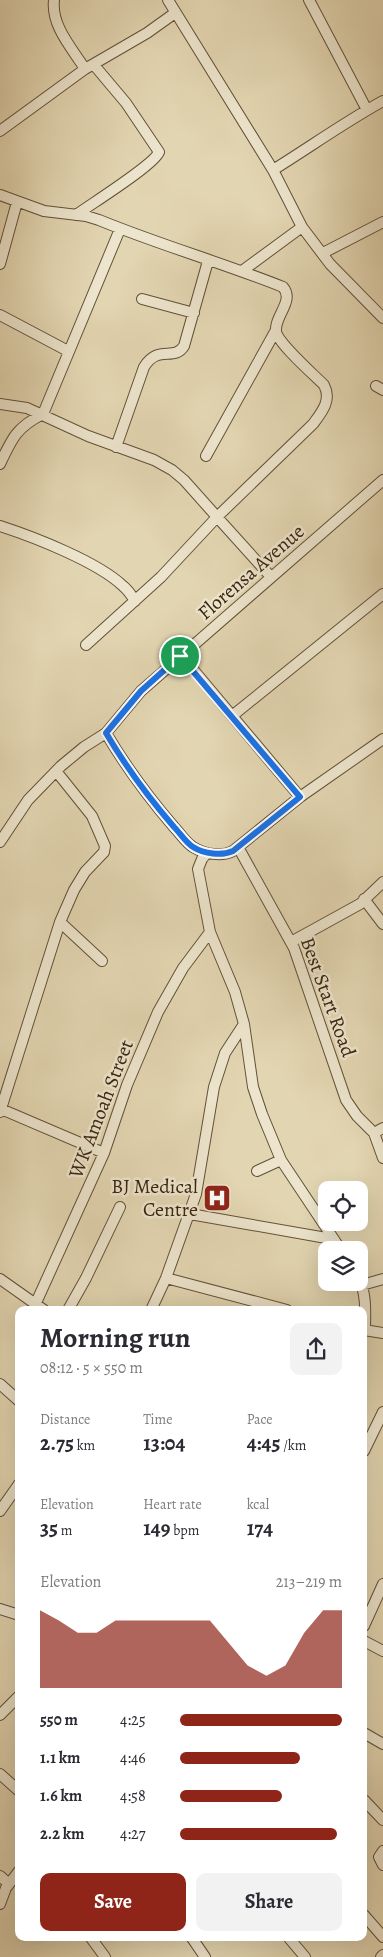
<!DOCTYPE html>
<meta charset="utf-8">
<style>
body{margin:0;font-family:Alegreya,serif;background:#f2f2f3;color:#2b2b33;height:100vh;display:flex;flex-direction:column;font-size:19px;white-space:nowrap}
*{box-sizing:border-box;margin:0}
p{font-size:16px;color:#7c7c81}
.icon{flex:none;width:28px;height:28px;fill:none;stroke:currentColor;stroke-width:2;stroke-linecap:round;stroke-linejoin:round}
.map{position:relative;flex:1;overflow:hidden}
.details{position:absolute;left:15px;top:1306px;width:352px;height:635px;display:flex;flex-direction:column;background:#fff;border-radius:10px;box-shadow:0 5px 20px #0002}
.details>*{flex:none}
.controls{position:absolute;left:318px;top:1181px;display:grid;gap:10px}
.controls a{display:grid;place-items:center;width:50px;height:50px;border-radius:10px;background:#fff;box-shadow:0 5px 20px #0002;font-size:25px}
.pin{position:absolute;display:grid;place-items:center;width:42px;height:42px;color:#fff;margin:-21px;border:2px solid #fff;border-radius:50%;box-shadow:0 1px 5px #0007}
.round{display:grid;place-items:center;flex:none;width:52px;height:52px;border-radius:10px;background:#f2f2f3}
.summary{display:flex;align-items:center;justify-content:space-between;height:85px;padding:0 25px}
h1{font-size:28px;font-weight:700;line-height:38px}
.figures{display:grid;grid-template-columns:repeat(3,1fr);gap:8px;height:85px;padding:5px 25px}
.figures div{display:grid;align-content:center}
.figures b{font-size:21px;font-weight:700}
.figures small{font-size:14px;font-weight:400}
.figures p{font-size:14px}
.chart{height:140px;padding:10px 25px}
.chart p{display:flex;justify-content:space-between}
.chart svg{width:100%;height:90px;margin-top:5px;fill:#8f2418;opacity:.7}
.button{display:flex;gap:10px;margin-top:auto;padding:10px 25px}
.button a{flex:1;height:58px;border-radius:10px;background:#8f2418;color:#fff;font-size:20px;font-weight:700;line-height:58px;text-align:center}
.button a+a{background:#f2f2f3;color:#2b2b33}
ul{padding:0 25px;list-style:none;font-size:16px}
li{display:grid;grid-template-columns:80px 60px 1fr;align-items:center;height:38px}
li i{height:12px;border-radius:6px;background:#8f2418}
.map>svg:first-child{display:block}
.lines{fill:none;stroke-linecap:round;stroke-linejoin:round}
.minor-casing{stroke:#625138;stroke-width:12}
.minor{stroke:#ece4cc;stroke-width:10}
.route-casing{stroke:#fff;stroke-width:10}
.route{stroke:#1a73e8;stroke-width:6}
.labels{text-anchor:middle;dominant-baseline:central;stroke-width:5;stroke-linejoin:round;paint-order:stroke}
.street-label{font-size:20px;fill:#382510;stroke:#ece4cc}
.poi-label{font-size:20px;fill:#382510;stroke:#ece4cc;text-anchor:end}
</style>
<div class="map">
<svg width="383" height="1957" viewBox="0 0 383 1957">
<rect width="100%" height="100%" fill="#e2d5b1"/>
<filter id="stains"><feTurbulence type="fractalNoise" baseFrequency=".004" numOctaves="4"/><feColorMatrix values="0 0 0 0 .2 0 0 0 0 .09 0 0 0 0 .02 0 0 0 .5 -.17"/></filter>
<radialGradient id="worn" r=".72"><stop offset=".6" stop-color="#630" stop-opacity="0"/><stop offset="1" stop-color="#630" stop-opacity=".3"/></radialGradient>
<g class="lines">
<!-- minor casing -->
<g class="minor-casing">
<path id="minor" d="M54,0C51,26 72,48 85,69
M168,0L273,170L302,227L330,264L383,318
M309,0L367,110
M0,131L85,69L147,33L175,13
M273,170C310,147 345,122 383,101
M0,195L44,211L86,216L99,220C160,245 223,263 283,287C295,301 274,316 276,332C279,344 313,374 324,385C332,400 322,412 313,424L217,517L271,577
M76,215C91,204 154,165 159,152L126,103L94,65
M323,253L383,222
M0,264L17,202
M242,271L302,227
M142,299L194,313
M0,315L68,351
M376,386L383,390
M0,404L27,408L88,436L154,460L172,470L184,480L217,517L161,577L86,645
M116,447L144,367C158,344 174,362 184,346L208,261
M206,456L276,330
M0,464C12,438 17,427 43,414L120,229
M0,526C34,537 98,562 123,586C128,590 132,596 135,601
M181,655L300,797
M232,716L383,594
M106,733C126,767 149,798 174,827C180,833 186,843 193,847C204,854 222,857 233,851L300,797L383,739
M0,842L28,800L61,766L84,747L106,733L141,691L383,480
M238,847L294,948L346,1100L357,1116L374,1133L383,1158
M207,853L202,859L198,869L210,932L235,992L244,1024L253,1087L262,1114L281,1160L341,1250
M364,899L383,924
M60,922L102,961
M291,942L360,904L383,882
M1,1109L104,1153
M0,1112L60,922L74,890L85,872L104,852L105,846L92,816L56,771
M374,1133L383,1128
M257,1171L281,1160
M190,1214L332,1239
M166,1278L287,1310
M0,1279L44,1310
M359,1280C367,1294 365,1315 365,1330
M362,1285L383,1279
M35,1305L104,1153L127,1085L158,1012L183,968L210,932
M68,1310L86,1278L120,1207
M151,1310L166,1278L196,1194L214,1087L225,1053L244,1024
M364,1330L383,1333
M0,1384L19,1401
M364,1451L383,1412
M0,1511L19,1484
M0,1609L19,1615
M364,1626L383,1584
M364,1641L383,1651
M0,1715L19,1696
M364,1733L383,1744
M0,1774L19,1791
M364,1800L383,1820
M383,1851L379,1857L383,1865
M0,1876L9,1884
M0,1904L6,1888L19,1871
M364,1915L383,1937
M91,1938L105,1957
M192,1938L205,1957
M289,1938L305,1957
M381,1957L383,1955"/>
</g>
<!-- minor -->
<use href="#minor" class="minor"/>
</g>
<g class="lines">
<!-- route casing -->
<g class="route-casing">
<path id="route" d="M180,656L300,797L233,851C222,856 204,854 193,847C186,843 180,833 174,827C149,798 126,767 106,733L141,691Z"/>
</g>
<!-- route -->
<use href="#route" class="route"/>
</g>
<!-- icons -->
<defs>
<g id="hospital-square" transform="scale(1.4375)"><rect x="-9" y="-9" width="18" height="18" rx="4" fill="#8f2418" stroke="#ece4cc"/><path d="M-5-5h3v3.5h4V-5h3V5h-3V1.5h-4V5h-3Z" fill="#fff"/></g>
</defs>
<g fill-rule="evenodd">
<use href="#hospital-square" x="217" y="1198"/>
</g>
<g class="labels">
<!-- street labels -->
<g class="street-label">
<text transform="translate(251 572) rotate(-41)">Florensa Avenue</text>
<text transform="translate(328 997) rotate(70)">Best Start Road</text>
<text transform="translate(101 1109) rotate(-69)">WK Amoah Street</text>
</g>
<!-- poi labels -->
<g class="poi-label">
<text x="198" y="1186">BJ Medical<tspan x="198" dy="23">Centre</tspan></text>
</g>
</g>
<rect width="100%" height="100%" filter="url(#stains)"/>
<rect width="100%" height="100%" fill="url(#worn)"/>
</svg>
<div class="controls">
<a><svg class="icon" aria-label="locate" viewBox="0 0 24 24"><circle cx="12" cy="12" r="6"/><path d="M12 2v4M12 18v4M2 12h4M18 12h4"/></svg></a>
<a><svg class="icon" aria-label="layers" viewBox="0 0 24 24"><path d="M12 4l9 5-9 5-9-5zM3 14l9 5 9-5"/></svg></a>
</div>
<div class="pin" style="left:180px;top:656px;background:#1e9e55"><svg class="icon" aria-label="arrive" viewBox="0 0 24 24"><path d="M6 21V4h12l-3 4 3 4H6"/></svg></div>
<section class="details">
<div class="summary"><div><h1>Morning run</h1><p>08:12 · 5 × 550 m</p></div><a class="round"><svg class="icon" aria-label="share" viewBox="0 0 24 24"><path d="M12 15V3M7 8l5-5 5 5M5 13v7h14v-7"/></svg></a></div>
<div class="figures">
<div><p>Distance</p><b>2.75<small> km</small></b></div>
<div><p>Time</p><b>13:04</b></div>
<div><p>Pace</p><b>4:45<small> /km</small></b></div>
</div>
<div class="figures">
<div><p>Elevation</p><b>35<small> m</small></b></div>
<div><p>Heart rate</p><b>149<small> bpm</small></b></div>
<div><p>kcal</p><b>174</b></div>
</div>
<div class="chart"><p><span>Elevation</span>213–219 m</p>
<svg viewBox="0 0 160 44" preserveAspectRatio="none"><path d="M0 44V6L10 11L20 17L30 17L40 11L50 11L60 11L70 11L80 11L90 11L100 22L110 33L120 38L130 33L140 17L150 6L160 6V44z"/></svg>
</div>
<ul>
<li><b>550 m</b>4:25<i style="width:100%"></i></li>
<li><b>1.1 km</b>4:46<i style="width:74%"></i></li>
<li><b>1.6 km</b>4:58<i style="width:63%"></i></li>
<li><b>2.2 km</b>4:27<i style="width:97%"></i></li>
</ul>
<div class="button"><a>Save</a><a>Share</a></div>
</section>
</div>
